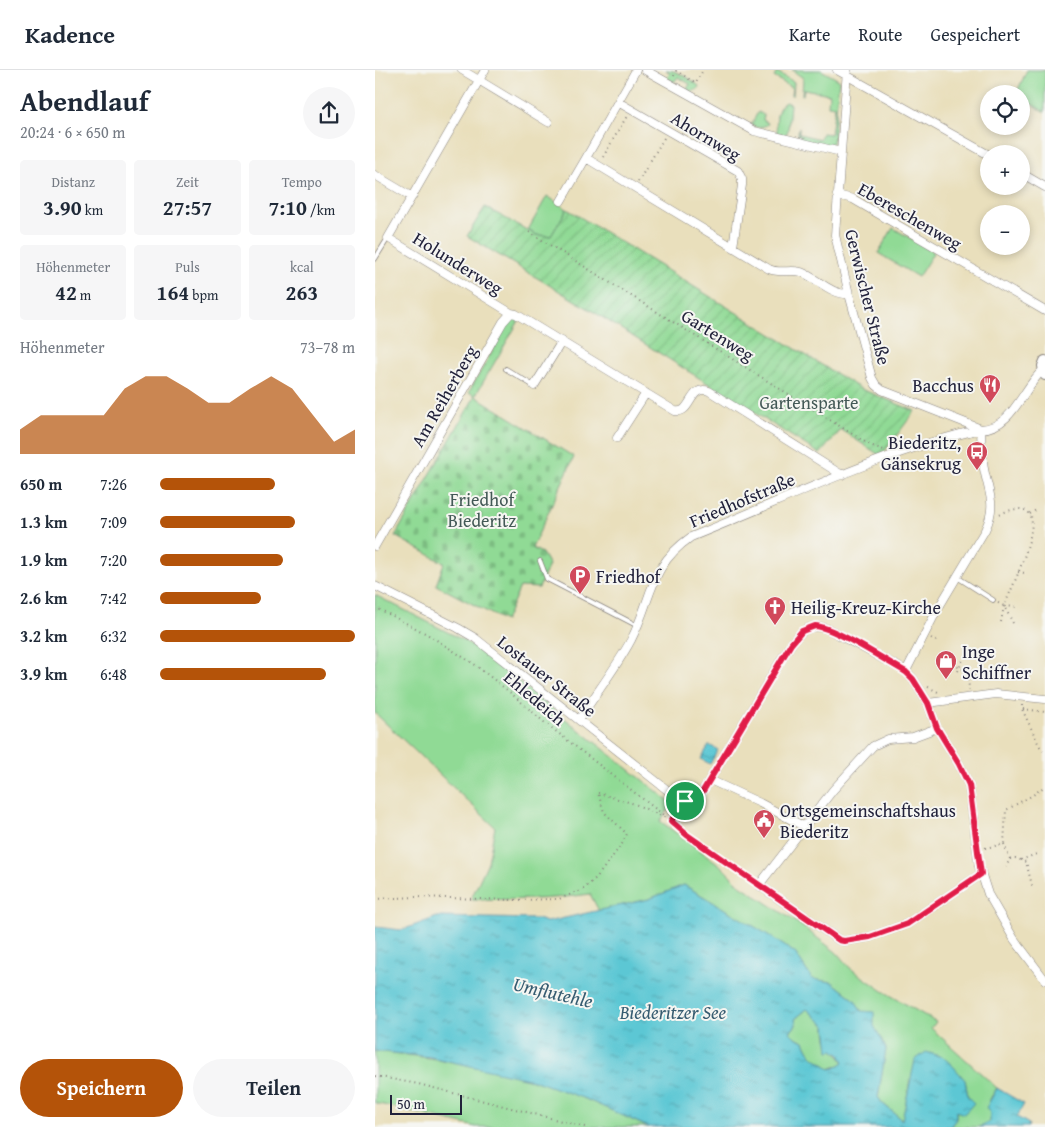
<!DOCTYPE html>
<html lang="de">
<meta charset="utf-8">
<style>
body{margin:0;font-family:"Gentium Book Plus",serif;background:#f6f6f7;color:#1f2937;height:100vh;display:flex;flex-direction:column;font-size:19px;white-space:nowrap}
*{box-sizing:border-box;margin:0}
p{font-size:16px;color:#747a83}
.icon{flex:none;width:28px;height:28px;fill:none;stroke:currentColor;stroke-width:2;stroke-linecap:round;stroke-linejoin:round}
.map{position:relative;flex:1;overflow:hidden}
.side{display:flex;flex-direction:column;background:#fff;width:375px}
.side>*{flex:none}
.buttons{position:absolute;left:605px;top:15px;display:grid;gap:10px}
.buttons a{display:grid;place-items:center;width:50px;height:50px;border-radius:50%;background:#fff;box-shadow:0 2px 8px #0003;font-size:25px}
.scale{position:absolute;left:15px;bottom:12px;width:72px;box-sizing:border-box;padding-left:5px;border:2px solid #22223b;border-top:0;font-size:14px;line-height:18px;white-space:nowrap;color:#22223b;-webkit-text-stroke:4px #f6f6f2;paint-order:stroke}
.pin{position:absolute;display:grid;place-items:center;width:42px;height:42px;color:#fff;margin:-21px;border:2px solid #fff;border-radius:50%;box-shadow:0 1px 5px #0007}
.round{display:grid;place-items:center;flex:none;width:52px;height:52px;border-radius:26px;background:#f6f6f7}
.overview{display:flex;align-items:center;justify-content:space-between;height:85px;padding:0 20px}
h1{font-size:28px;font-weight:700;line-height:38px}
.figures{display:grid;grid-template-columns:repeat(3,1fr);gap:8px;height:85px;padding:5px 20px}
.figures div{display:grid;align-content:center;border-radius:5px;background:#f6f6f7;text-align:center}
.figures b{font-size:21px;font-weight:700}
.figures small{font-size:14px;font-weight:400}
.figures p{font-size:14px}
.chart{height:140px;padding:10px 20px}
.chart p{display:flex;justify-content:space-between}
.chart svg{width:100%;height:90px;margin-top:5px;fill:#b45309;opacity:.7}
.cta{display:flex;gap:10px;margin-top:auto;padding:10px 20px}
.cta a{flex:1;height:58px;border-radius:30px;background:#b45309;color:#fff;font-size:20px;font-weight:700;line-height:58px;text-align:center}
.cta a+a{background:#f6f6f7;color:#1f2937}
ul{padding:0 20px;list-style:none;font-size:16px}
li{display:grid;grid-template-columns:80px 60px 1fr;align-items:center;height:38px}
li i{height:12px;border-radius:6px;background:#b45309}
header{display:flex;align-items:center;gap:30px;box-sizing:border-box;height:70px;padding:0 25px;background:#fff;border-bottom:1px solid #e0e1e3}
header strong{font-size:24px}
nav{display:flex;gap:28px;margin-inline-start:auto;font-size:18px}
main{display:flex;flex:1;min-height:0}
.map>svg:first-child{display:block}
.green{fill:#90da95;stroke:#597e68}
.cemetery{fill:url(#cemetery-stones);stroke:#597e68}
.garden{fill:url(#garden-furrows);stroke:#597e68}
.water{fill:url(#water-ripples);stroke:#3e7488;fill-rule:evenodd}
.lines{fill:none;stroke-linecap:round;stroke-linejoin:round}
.service-casing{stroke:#86807c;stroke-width:5.5}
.minor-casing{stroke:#86807c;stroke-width:9}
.tertiary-casing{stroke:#86807c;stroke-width:12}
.path{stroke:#86807c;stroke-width:2;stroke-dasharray:1 4;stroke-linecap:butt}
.service{stroke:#fff;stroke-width:4}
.minor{stroke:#fff;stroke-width:8}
.tertiary{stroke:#fff;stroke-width:10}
.route-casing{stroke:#fff;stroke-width:10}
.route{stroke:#e11d48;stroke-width:6}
.labels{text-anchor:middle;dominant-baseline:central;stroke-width:4;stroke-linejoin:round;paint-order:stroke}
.street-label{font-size:18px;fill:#22223b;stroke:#f6f6f2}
.poi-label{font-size:18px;fill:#22223b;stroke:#f6f6f2;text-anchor:start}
.park-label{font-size:18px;fill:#435956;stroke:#f6f6f2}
.water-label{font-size:19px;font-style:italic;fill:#365c71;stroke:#f6f6f2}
</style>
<header>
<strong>Kadence</strong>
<nav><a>Karte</a><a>Route</a><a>Gespeichert</a></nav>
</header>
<main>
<section class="side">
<div class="overview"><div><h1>Abendlauf</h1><p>20:24 · 6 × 650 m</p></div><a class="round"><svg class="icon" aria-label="share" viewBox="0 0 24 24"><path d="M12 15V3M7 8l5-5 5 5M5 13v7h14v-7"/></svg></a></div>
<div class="figures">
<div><p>Distanz</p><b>3.90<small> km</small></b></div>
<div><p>Zeit</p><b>27:57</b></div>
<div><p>Tempo</p><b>7:10<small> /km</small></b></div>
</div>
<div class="figures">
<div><p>Höhenmeter</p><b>42<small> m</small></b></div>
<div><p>Puls</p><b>164<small> bpm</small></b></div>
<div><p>kcal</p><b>263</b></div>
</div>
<div class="chart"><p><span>Höhenmeter</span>73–78 m</p>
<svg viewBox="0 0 160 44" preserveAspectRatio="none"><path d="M0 44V32L10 25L20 25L30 25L40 25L50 12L60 6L70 6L80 12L90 19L100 19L110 12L120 6L130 12L140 25L150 38L160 32V44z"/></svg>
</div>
<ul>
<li><b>650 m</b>7:26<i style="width:59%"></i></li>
<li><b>1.3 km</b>7:09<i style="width:69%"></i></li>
<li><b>1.9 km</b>7:20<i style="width:63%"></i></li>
<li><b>2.6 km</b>7:42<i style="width:52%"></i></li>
<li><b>3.2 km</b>6:32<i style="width:100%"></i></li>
<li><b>3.9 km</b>6:48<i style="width:85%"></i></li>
</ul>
<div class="cta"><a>Speichern</a><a>Teilen</a></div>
</section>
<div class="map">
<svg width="670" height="1057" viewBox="0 0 670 1057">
<defs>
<pattern id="cemetery-stones" width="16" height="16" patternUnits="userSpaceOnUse" patternTransform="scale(1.25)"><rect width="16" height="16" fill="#90da95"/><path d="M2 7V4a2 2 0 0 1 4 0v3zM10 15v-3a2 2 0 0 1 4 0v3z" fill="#7cbb81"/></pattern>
<pattern id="garden-furrows" width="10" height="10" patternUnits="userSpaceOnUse" patternTransform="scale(1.25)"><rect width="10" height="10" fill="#90da95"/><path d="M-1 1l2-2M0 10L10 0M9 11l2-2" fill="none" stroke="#7cbb81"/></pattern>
<pattern id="water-ripples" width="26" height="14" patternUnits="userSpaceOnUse" patternTransform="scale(1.25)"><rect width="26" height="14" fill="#5bc7d4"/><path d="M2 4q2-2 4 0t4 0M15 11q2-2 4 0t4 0" fill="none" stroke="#4ba1ad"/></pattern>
</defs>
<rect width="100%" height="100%" fill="#f6f6f2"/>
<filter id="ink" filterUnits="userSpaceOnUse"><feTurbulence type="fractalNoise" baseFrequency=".02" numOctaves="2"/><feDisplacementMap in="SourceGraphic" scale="10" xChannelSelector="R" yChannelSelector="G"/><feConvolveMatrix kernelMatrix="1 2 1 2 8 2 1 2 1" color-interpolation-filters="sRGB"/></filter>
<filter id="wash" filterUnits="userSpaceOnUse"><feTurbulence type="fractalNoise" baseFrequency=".0096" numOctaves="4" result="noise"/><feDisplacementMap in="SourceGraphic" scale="20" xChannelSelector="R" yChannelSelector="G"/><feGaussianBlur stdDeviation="1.12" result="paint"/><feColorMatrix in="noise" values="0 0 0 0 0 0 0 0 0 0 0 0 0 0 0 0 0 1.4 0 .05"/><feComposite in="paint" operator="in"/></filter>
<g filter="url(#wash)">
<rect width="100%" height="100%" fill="#e9dfbc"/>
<!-- green -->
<path class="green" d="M291,0C302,0 315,9 324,16L323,19L316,22L312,19L315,14L303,7L299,12L292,8L295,3Z
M417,0H446L464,10L458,73L451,75L426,70C422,66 423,63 424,57V64L445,69L447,63L456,64L460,36L453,35L454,24L429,19L428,25H427L428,8Z
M652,0H670V42L646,28V24H641Z
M402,2L419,12L418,26L416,25L417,18L399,7Z
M410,32L415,34L413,60L412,63L409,65L402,63C401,52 400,39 410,32Z
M383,42L389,45L388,50L393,53L392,55L383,58L376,55Z
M172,126L192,139L176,166L161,165L153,160Z
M518,158L559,182L543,207L503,183Z
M137,248L145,249L100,326L94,322L133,253Z
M0,525L90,571L116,590L298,734L285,751L345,795L365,815L424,854L461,882L475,898L508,921L561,952L556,958L622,1018L615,1029V1052L604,1057H575L581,1049V1041L593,1027L590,1010H535L528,1050L507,1033L503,1027L511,979L506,968L486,941L480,930L457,912L437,909L420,883L390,863L309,815L274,829L224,841L215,824C175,830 137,830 96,829L113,792L120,757L0,643Z
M432,939L451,956C451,964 452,974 458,980C463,986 465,985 469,993L455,999C443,988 436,990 429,971L420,967L415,962L421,955L420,949Z
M0,981C53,987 106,995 157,1010C197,1021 235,1040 273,1057H101L0,1033Z"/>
<!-- cemetery -->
<path class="cemetery" d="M100,326L199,387L157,478L167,483L174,495L164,518L145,517L130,551L61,515L69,493L20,466Z"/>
<!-- garden -->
<path class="garden" d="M110,137L161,165L176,166L192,139L486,319L540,341L506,386L466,360L445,384L219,242L92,166Z"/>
<!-- water -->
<path class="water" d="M334,675L343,680L335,694L326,689Z
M309,815L390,863L420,883L437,909L457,912L480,930L486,941L499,942V956L506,968L511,979L503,1027L507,1033L527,1050L540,990L551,982L568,987L578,996L590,1010L593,1027L599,1033L589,1044L581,1041V1049L575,1057H273L213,1030L158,1010L55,987L0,981V857L27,860L62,847L162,849L172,852L274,829ZM432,939L451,956L454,981L458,980L465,985L469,992L460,998L455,999C443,988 436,990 429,971L420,967L415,962L421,955L420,949Z
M622,1018L649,1034L642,1047L654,1054L653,1057H604L615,1052V1043L611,1038Z"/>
</g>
<g filter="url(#ink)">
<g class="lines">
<!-- service casing -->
<g class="service-casing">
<path id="service" d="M0,189L13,168
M131,299L159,316
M165,491L172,509L263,556
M582,507L618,530
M310,731L296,751L312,765L383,814"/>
</g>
<!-- minor casing -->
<g class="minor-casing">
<path id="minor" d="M87,0L173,52
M110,0L13,168L136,243
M270,0L379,61L466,82
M462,0L614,85
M472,0L460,165L474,224L497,308L501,315L507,320L606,359
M243,32L363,101L367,109V115L358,177
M211,88L261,0
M646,103L670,117
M0,105L37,127
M462,125L478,129L670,241
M186,131L211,88L394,199C404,204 416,199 426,202C442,208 456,225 474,224
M159,316L187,271
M242,368L271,323
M0,476L128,252L136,243L141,244L300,341C317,345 314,314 334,321L467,405
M0,516L83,558L100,568L291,719C301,725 315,739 325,726L409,585C420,568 430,550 453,559L531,601L538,609L553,633L562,658L584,694L594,715L604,796L613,824L639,869L670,910
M531,601L561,542L610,460C622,435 614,424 609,399C607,386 606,372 606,359C638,358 648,317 668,300
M553,633L621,624L670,629
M204,650C221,623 241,598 256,570C278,528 273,497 316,467C412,429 506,382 606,359
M562,658L538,667L513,669L498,676L458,720L384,815L464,870L469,871L495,867L532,854L606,804
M335,710L385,733L428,756"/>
</g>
<!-- tertiary casing -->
<g class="tertiary-casing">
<path id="tertiary" d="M670,291L668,296L670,305"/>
</g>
<!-- path -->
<path class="path" d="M299,6L301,1L321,13L328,0
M228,87L252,46
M263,112L289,68
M154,162L495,375L509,380
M655,444L661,440
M643,502L650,503
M623,533L629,536C636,521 666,455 654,443C646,435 633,441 624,444
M0,537L52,564L99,594L137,624L169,652L291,747
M626,552L629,536
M638,553L629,536L643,537
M556,568L561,571
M573,594H576L593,601L594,620
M583,601L591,583
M553,617L565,623
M647,635V639L664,675L670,684
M648,639L670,642
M223,723L260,734L291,748
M629,774L635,789L631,797
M610,778L629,774L631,740L658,725L670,716
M635,789L640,788L651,792L658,819
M646,790L664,783
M0,829L41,827L140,830L184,829L209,819L222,807L247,774L252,764L229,742L223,723
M0,1006L43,1014L210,1057"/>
<!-- service -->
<use href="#service" class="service"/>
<!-- minor -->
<use href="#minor" class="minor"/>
<!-- tertiary -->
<use href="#tertiary" class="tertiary"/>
</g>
</g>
<g class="lines" filter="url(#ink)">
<!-- route casing -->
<g class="route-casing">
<path id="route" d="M440,556C459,557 511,591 531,602L538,609L553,633L562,658L584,694L594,715L606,804L532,854L495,867L469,871L464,870L312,765L296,751L310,731L318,732L325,726L416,574L427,561Z"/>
</g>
<!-- route -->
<use href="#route" class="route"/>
</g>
<!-- icons -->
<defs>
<g id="restaurant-pin" transform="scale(1.125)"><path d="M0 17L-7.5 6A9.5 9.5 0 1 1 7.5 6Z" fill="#d1495b" stroke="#f6f6f2"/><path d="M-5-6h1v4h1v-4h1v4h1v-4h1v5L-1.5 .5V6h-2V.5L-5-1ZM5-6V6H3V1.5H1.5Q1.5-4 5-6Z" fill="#fff"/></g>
<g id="bus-pin" transform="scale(1.125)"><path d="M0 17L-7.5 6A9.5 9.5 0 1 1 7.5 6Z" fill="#d1495b" stroke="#f6f6f2"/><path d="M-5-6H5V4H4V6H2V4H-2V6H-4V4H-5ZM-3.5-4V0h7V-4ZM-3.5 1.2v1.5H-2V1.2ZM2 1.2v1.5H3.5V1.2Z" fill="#fff"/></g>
<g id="parking-pin" transform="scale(1.125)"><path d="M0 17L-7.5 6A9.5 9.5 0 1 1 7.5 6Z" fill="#d1495b" stroke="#f6f6f2"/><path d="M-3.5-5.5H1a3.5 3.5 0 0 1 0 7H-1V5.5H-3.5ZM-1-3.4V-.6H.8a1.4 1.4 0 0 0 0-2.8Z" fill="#fff"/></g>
<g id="church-pin" transform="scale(1.125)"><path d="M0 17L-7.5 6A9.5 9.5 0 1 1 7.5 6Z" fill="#d1495b" stroke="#f6f6f2"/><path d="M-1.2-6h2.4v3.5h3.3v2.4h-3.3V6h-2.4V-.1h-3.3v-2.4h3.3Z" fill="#fff"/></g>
<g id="shop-pin" transform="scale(1.125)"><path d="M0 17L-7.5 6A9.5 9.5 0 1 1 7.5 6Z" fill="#d1495b" stroke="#f6f6f2"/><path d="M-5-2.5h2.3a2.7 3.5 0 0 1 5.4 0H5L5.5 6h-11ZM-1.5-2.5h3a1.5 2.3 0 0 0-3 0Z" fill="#fff"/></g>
<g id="civic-pin" transform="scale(1.125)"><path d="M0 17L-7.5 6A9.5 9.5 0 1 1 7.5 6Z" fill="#d1495b" stroke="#f6f6f2"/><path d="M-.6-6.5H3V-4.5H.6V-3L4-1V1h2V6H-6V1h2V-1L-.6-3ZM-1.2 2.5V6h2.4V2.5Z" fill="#fff"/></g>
</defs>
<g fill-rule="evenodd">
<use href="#restaurant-pin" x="615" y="315"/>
<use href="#bus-pin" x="602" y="382"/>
<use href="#parking-pin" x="205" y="506"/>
<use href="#church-pin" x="400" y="537"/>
<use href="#shop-pin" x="571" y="591"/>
<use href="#civic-pin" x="389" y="750"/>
</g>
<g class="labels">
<!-- street labels -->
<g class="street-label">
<text transform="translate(331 66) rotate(31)">Ahornweg</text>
<text transform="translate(535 146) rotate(30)">Ebereschenweg</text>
<text transform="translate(83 193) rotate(32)">Holunderweg</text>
<text transform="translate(493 227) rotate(76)">Gerwischer Straße</text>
<text transform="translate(343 265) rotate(32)">Gartenweg</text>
<text transform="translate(69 326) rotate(-60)">Am Reiherberg</text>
<text transform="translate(367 430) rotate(-23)">Friedhofstraße</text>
<text transform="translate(172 606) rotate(38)">Lostauer Straße</text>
<text transform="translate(160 628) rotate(40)">Ehledeich</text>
</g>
<!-- poi labels -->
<g class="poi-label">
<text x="599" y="315" text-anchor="end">Bacchus</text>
<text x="586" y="372" text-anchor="end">Biederitz,<tspan x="586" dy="21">Gänsekrug</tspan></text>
<text x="221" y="506">Friedhof</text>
<text x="416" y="537">Heilig-Kreuz-Kirche</text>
<text x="587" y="581">Inge<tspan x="587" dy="21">Schiffner</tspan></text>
<text x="405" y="740">Ortsgemeinschaftshaus<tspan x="405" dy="21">Biederitz</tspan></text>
</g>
<!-- park labels -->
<g class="park-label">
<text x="434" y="332">Gartensparte</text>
<text x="107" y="429">Friedhof<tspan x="107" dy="21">Biederitz</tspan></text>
</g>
<!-- water labels -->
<g class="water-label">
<text transform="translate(178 922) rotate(13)">Umflutehle</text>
<text x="298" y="942">Biederitzer See</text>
</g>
</g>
</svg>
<div class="buttons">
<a><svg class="icon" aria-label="locate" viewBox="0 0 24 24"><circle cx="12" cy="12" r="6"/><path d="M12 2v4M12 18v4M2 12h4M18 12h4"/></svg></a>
<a>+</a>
<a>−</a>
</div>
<div class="scale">50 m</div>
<div class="pin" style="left:310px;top:731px;background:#1e9e55"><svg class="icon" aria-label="arrive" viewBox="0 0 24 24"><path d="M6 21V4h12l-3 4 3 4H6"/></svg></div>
</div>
</main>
